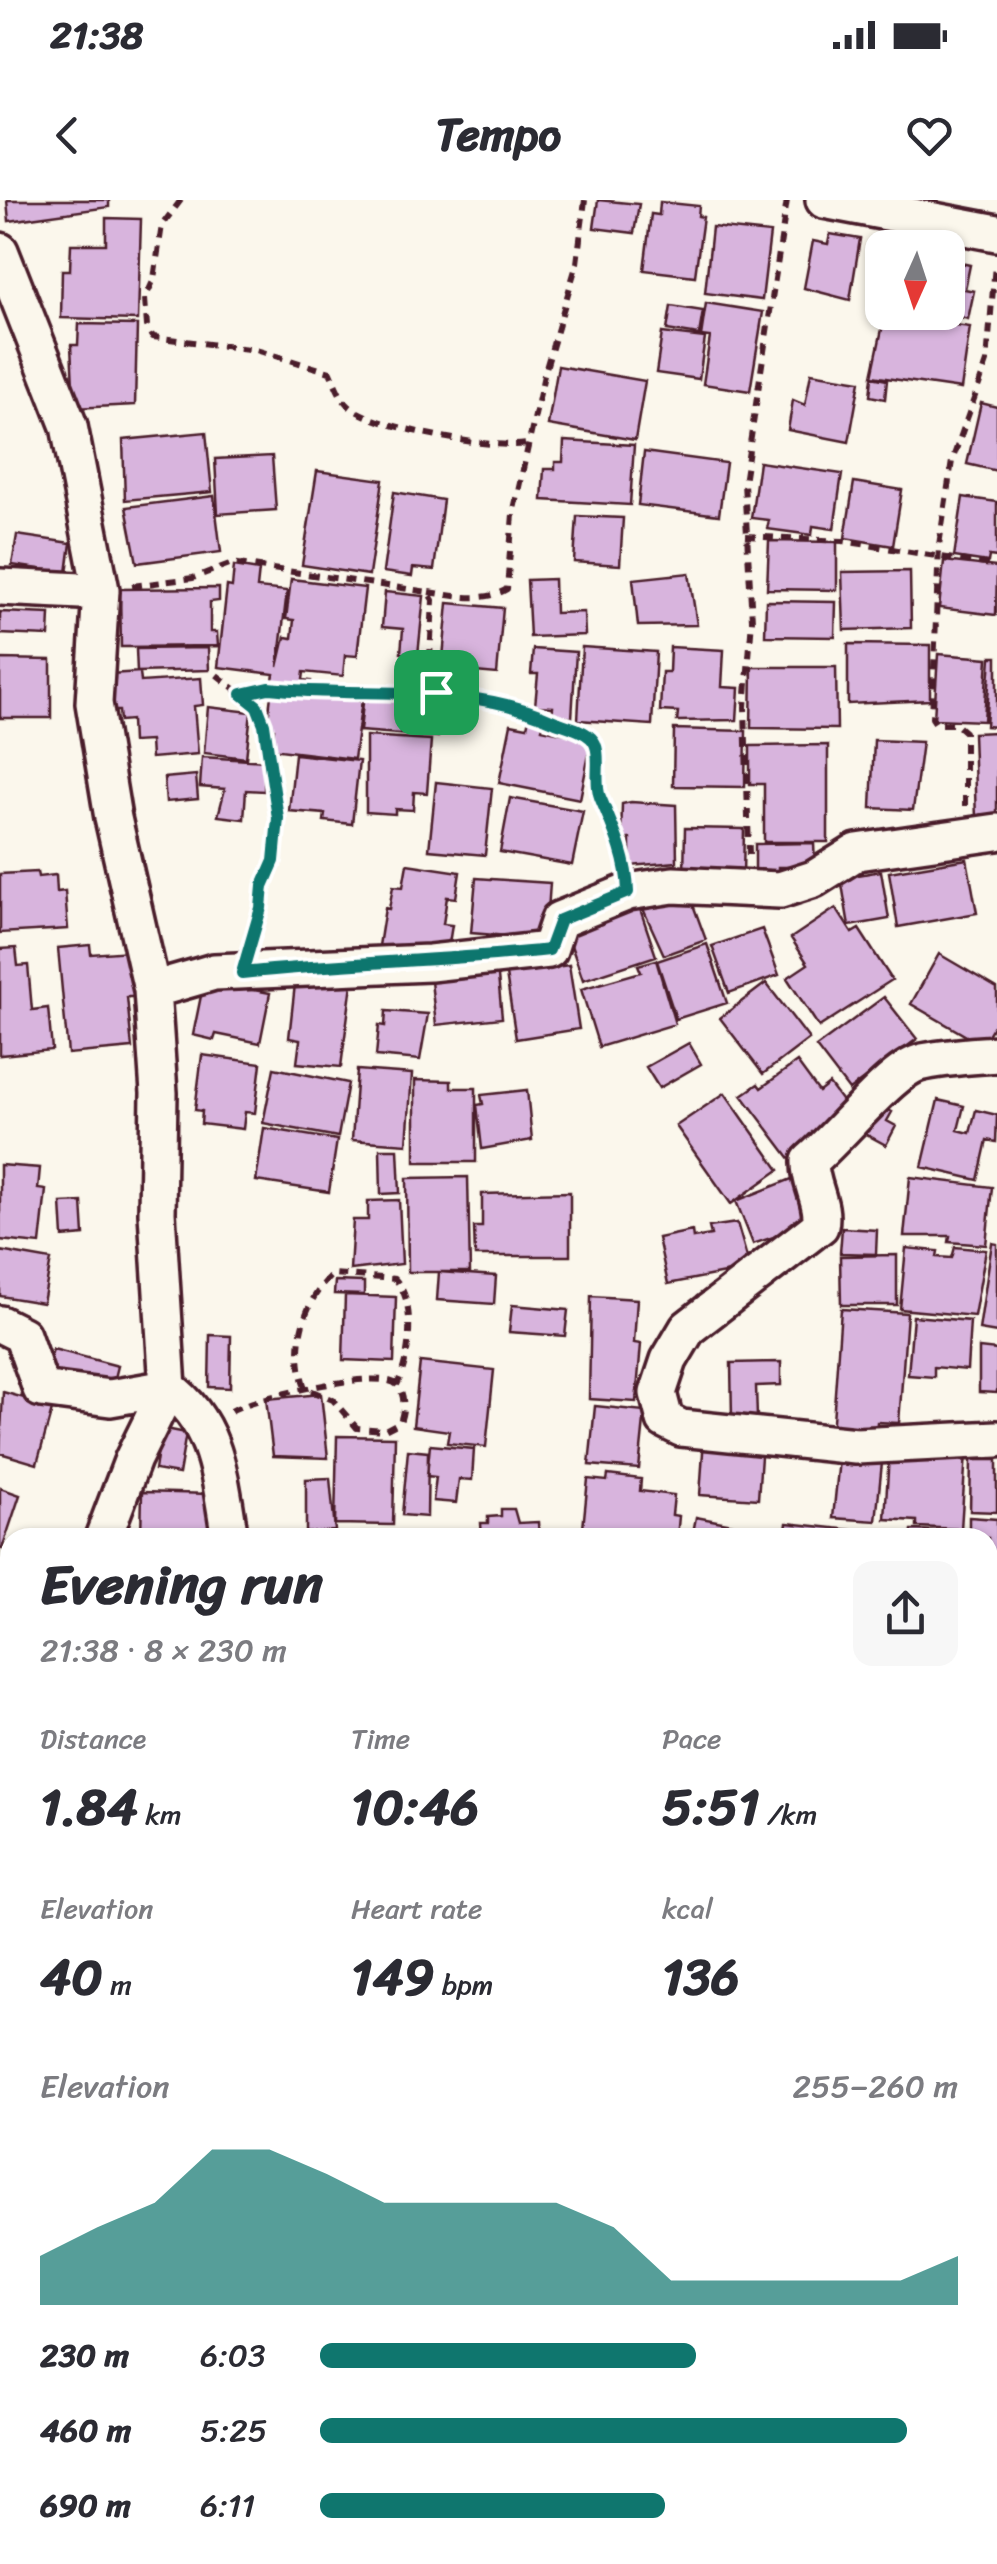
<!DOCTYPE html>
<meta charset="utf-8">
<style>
body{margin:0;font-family:Sriracha,sans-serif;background:#f7f7f7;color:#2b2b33;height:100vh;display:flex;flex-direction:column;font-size:38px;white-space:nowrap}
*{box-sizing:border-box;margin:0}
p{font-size:32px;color:#7c7c81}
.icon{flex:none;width:55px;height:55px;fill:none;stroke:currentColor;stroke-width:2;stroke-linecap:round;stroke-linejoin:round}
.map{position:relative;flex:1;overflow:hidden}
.panel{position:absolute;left:0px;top:1328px;width:998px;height:1038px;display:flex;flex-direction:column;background:#fff;border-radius:30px 30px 0 0;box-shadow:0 2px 8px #0004}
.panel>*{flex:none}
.needle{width:65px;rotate:183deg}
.fabs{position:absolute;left:865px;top:30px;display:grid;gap:20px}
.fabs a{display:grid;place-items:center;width:100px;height:100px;border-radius:20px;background:#fff;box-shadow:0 2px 8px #0004;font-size:50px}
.pin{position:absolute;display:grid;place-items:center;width:85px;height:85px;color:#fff;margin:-42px;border-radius:20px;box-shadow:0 5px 15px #0006}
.round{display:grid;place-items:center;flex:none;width:105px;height:105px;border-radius:20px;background:#f7f7f7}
.headline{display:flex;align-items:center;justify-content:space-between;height:170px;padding:0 40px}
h1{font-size:55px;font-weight:700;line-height:75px}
.metrics{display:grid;grid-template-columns:repeat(3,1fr);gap:15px;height:170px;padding:10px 40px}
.metrics div{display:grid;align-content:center}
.metrics b{font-size:50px;font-weight:700}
.metrics small{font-size:28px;font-weight:400}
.metrics p{font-size:28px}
.chart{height:280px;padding:20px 40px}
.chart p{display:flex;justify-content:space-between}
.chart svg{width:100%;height:180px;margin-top:10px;fill:#0f766e;opacity:.7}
ul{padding:0 40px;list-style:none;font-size:32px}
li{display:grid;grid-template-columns:160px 120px 1fr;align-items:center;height:75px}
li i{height:25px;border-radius:12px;background:#0f766e}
.status{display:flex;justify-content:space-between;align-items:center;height:70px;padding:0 50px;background:#fff;direction:ltr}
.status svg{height:28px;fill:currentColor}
header{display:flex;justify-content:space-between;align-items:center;height:130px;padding:0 40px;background:#fff;font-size:45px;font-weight:700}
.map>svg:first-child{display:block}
.building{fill:#d8b4dd;stroke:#4a1f2b;stroke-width:2.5}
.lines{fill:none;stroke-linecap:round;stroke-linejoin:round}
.minor-casing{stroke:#4a1f2b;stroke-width:42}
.path{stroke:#4a1f2b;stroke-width:6;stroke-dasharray:10 8;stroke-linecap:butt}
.minor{stroke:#fbf7ec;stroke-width:35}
.route-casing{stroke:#fff;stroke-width:20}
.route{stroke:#0f766e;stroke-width:12}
</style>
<div class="status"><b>21:38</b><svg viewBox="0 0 49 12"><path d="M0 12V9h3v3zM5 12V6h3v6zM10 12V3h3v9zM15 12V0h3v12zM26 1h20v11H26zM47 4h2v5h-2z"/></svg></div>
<header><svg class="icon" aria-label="back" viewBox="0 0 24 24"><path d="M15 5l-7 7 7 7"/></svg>Tempo<svg class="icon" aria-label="heart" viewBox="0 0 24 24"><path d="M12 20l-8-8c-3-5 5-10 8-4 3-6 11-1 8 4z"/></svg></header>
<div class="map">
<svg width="997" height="2364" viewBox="0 0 997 2364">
<rect width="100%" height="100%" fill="#fbf7ec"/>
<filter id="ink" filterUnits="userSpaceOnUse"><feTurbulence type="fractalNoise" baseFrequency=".01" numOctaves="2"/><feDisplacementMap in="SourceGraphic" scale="20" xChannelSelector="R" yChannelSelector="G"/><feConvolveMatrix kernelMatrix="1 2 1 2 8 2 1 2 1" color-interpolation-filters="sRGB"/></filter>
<g filter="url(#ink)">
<!-- building -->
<path class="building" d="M7,0H109V7L9,21Z
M598,0L639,4L634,33L594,28Z
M660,2L699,6L698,16L703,17L695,76L644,70L651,14L659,15Z
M106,18L141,19L138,120L61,118L62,70H70L71,44H106Z
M712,27L770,33L762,100L705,93Z
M830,34L860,39L850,100L804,88L813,41L828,44Z
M948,53L953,55L952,61L970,65L965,89L974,91L968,119L940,112H948Z
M706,103L763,112L750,191L703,184L710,137L701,136Z
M671,106L703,111L699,135L667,130Z
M885,115L970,127L961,189L872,176Z
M79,124L137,125L135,205L74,208L71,145H78Z
M662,133L705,138L699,179L656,173Z
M558,166L645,181L635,240L548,225Z
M811,173L860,181L849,242L788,230L793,200L805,205Z
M872,177L887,180L885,199L870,196Z
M981,203L997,207V271L967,264Z
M206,232L212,292L125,300L123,240Z
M564,241L634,245L630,305L542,300L544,269H555V262H563Z
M644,252L726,263L719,315L638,305Z
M272,256L276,310L218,314L215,259Z
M759,262L842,274L834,329L813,326L812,335L767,329L769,320L751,318Z
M317,271L383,280L369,375L302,365Z
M854,282L902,290L893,346L845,338Z
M394,292L443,300L434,370L413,368L412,376L383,372Z
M214,296L221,352L137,363L126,307Z
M963,297L997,302V357L989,356L988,362L954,357Z
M577,316L623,318L620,365L574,362Z
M17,335L71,343L67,373L12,365Z
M769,341L837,342V390L767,389Z
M944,361L997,367L996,415L939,408Z
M234,366L259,370L257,388L287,391L278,467L285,437L292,438L294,420L286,419L291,379L365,388L357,456L345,455L343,476L304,472L303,480L311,481L310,490L272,485L274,474L218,467L227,386L232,387Z
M910,371L911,428L844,430L842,372Z
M689,373L697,425L638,426L633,379Z
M554,379L555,413L584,412L585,435L530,437L527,380Z
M219,388V401L210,402V432H217L218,446L121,447L120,389Z
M385,392L424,396L418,455L401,453L403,429L382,427Z
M766,401L836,402L835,437L765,436Z
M448,403L503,408L497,474L442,469Z
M0,412L50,414L49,436L0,434Z
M848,444L930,445V500L848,504Z
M582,447L656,452L652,525L578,520Z
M670,447L724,450L722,487L739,488L737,520L677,521L678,512L660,511L662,472H669Z
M208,448L209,470L137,472L136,449Z
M533,449L576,452L572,518L552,516L553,507L535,506L538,474H531Z
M938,454L988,458L984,521L934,519Z
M991,457H997V527L986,526Z
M0,459L51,460V518H0Z
M752,467H836L837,529L751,528Z
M140,472L141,482L201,478L203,505L194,506L198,554L151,558L150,541L132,542L131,520L120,521L119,511H113L110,474Z
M272,487L362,500L354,559L271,549L274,529L267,528Z
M364,493L441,499L438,537L360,531Z
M208,507L251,512L246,558L204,553Z
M530,514L545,517L542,529L592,539L580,599L499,583L511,524L527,527Z
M674,529L746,531L745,587L673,586Z
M997,532V618L976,619L973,533Z
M366,536L431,540L427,593L414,592L413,610L395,609V614L366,612Z
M874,540L922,542L913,610L871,608Z
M828,545V642H764V584H750V546Z
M295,554L359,561L352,624L324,621L325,614L289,611Z
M202,557L265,561L264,591L246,590L244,619L218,616L225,589L200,587Z
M196,575L198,599L166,602L164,578Z
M436,582L492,588L485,655L429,650Z
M510,598L583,611L572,665L500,652Z
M631,602L676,605L677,662L630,666V639L621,640L622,604Z
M685,628L744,629L743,676L684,675Z
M814,643L815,667H778V673H755V644Z
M967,659L977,713L898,727L889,672Z
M407,664L460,672L456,698L447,697L443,724L452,725L447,756L379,746L385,708L389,709L393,686L403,687Z
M881,671L889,719L849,726L841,678Z
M37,672L38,677L56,675L57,692L65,691L68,729L0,733V674Z
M476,678L550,683L546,739L471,733Z
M688,691L706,740L664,755L639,700Z
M636,697L656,756L583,780L563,722Z
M836,708L852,733L859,729L892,780L819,827L787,778L808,764L791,738Z
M762,729L779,775L729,793L712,746Z
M707,744L727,803L676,819L657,761Z
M90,745L91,754L130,751L134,797H127L132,848L68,854L58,748Z
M16,748L18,766L28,765L32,810L48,808L52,850L0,855V749Z
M939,754L997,788V820L982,845L911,804Z
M656,760L675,824L599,847L581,789L641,772L638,765Z
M569,765L579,829L516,839L506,774Z
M497,766L502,818L436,825L430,773Z
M353,776L341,867L297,863L300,840L289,838L295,784Z
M204,781L270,793L260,843L216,834L214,840L193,835Z
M766,783L809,839L763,874L720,818Z
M884,797L917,839L849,890L816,847Z
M386,811L428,814L420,860L376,856L379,825L385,826Z
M689,843L701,864L659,888L646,867Z
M202,855L261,863L255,913L245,912L243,929L201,924L202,911L195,910Z
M797,862L819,892L829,884L853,916L791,960L742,895L758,884L761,888Z
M274,868L348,883L338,937L263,923Z
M357,870L412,874L407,944L352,940Z
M415,880L451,881V888H476V962H415Z
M527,890L532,940L482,949L477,905L483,904L481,895Z
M725,893L779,970L731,1004L676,926Z
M938,900L964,906L958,930L970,933L976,910L997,915L996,942L987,940L978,980L922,967Z
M879,905L892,912L887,921L896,926L886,945L862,932Z
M264,928L337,940L329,992L256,981Z
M380,949H398L400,993L381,994Z
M0,965L40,968L38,989L46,990L40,1044L0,1040Z
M468,977L470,1072H408L407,978Z
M910,977L992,987L986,1045L949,1042L950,1036H904Z
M794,978L818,1022L753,1044L736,1001Z
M570,992V1056H475L474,1027H482V994Z
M399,1000L402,1064L350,1070L353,1020H368V1001Z
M82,1002L84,1035L63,1037L61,1003Z
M737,1023L750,1068L668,1084L658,1038L692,1031L693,1038L711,1035L709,1027Z
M842,1028L877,1030L876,1054L840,1053Z
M992,1043L997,1044V1133L979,1130Z
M955,1047L986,1050L974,1116L900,1109L906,1048L938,1051L937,1057L952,1058Z
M0,1051L51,1060L43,1103L0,1096Z
M897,1055V1105H841L840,1056Z
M439,1072L496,1076L494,1104L437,1100Z
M335,1081L364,1082V1095L334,1094Z
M345,1095L396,1097L394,1162L343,1160Z
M591,1096L637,1099L634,1143L641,1144L636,1202L589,1199Z
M512,1105L568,1110L565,1136L509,1132Z
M841,1109L907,1113L899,1223L877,1222L876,1230L832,1235Z
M913,1116L970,1121L967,1170L934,1167V1177L908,1175Z
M210,1135L231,1136L230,1188L209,1187Z
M979,1148L997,1150V1193L979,1192Z
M53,1149L118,1166L111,1194L45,1176Z
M420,1162L494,1170L486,1247L447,1243L449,1231L413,1226Z
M781,1162V1185L756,1186L757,1218L732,1219L731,1163Z
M3,1192L53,1206L37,1264L0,1253Z
M321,1194L328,1258L273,1256L266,1199Z
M595,1206L645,1211L639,1269L589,1265Z
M161,1228L186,1233L179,1274L155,1270Z
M337,1236L395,1237L393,1325L335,1324Z
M704,1238L762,1242L758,1299L700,1295Z
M430,1245L474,1249L472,1280L459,1279L456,1303L433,1301L436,1277L427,1276Z
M408,1250L428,1252L427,1317L402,1315Z
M966,1253L961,1329L917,1327V1321L885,1319L889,1255Z
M839,1259L882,1263L876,1321L833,1318Z
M971,1260H997V1312L970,1311Z
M608,1275L641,1279L640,1291L674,1295L672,1315L679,1316L677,1338H582L588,1279L607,1281Z
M330,1278L335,1331L306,1333V1279Z
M0,1288L20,1295L2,1349L0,1348Z
M142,1292L210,1294L208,1338H141Z
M501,1309H514L518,1323L538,1322L539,1338H482L481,1323H488V1317L501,1316Z
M696,1317L748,1327L746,1338H692Z
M969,1317L997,1319V1398L988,1397V1338H974V1332H969Z
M787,1323L861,1331L860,1338H785Z
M912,1330L962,1332V1338H911Z
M988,1459H997V1567H988Z
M988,1576H997V1632L988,1633Z
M0,1638L10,1641V1732L0,1729Z
M988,1709H997V1764H988Z
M0,1732L10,1735V1818L0,1816Z
M0,1823L10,1824V1896H0Z
M988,1865L997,1866V1897L988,1896Z
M988,1948H997V1979H988Z"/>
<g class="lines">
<!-- minor casing -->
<g class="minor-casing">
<path id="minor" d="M824,0L997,33
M0,51L69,226L101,390L94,503L113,618L152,790L159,893L157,1013L168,1188L133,1259L103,1338
M0,387L101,392
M152,790L214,772L430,763L549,750L559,720L628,692L673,685L780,690L814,679L857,652L997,632
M997,854C972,856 944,857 919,863C891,871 838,938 810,961C809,984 825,1004 820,1026L688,1128L669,1160L658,1193L665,1220L681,1228L856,1246L997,1239
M0,1124L22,1135L41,1189L110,1198L168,1188C218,1224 220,1281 230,1338
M0,1490L10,1474
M0,1582L10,1584
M988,1817L997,1820
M0,1900H10
M988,1998L997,1993"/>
</g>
<!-- path -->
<path class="path" d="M181,0L162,25L154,79L145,99L147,126L153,137L256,150L330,172C335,183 340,198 349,206C373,228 501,252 532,243
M746,336L843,341L997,366
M132,386L193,378L232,363L428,392L433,400L430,458L436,492L514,507L590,536L595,543L598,592L624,661
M429,392C455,396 484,403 507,389L513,314L544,175L577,63L585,0
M217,475L257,506L265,523L273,578L278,618L274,661L263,686L253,738
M243,494L269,488L308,493L436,492
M965,606V532L956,524H936L932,518L939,345L952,261L987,162L995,64
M749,655L745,507L752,420L744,283L787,0
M231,1211C252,1198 381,1167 397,1185C406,1195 404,1211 400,1222L385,1230L357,1228L333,1200L305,1188C291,1149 302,1102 333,1074L395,1079C417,1102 410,1158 397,1185"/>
<!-- minor -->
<use href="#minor" class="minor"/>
</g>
</g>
<g class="lines" filter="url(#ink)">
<!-- route casing -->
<g class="route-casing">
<path id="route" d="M269,488C366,499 464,480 556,522C567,526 583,530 591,538C604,550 593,581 600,597C613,628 627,657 628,692L560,720L549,750C446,761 344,762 242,773L261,708L263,686L274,661L278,618L264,524L257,506L242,494Z"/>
</g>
<!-- route -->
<use href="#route" class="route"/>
</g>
</svg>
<div class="fabs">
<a><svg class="needle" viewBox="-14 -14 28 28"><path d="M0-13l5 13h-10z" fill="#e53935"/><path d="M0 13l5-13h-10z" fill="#7c7c81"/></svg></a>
</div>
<div class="pin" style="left:436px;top:492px;background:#1e9e55"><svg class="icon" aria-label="arrive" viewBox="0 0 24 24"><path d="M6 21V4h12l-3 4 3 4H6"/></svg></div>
<section class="panel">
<div class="headline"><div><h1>Evening run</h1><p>21:38 · 8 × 230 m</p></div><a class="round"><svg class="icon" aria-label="share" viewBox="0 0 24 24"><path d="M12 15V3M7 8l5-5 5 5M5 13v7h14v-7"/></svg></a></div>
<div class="metrics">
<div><p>Distance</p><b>1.84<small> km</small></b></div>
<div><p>Time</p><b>10:46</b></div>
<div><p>Pace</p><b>5:51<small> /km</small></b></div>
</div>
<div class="metrics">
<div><p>Elevation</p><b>40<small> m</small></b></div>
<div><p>Heart rate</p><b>149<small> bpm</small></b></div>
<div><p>kcal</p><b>136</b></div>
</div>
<div class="chart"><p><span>Elevation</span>255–260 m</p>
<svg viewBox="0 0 160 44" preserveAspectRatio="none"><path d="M0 44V32L10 25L20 19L30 6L40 6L50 12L60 19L70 19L80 19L90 19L100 25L110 38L120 38L130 38L140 38L150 38L160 32V44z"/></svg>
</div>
<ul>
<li><b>230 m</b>6:03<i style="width:59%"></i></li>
<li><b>460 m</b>5:25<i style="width:92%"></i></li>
<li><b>690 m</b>6:11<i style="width:54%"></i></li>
</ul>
</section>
</div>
